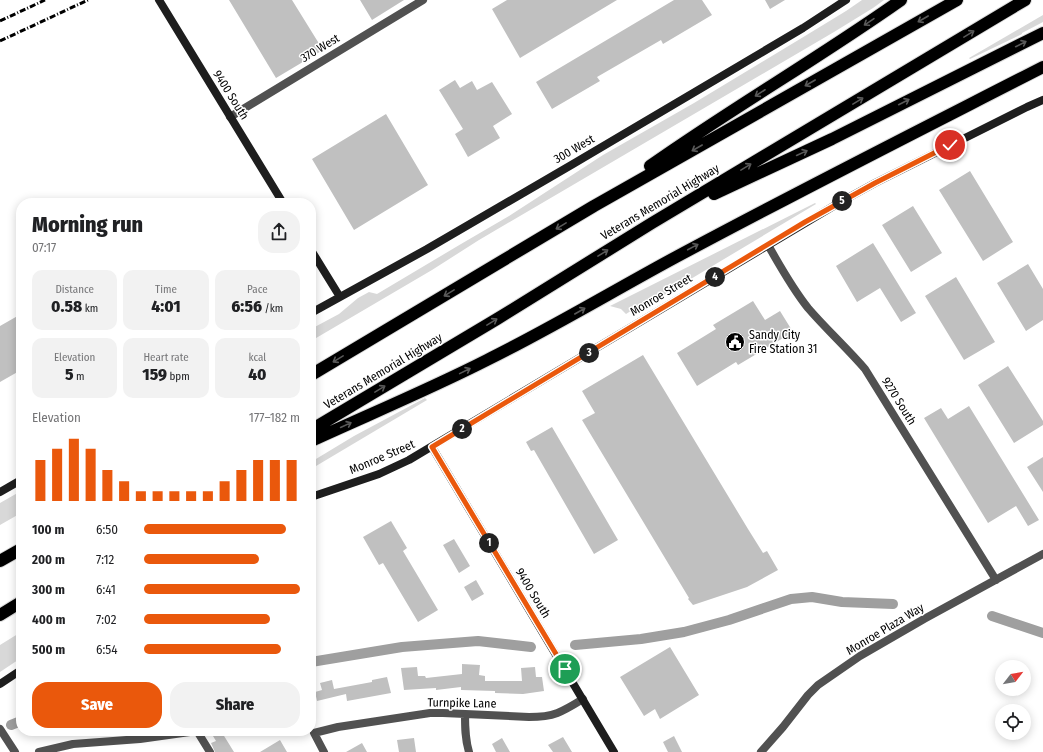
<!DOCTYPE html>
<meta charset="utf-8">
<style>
body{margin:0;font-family:"Fira Sans Condensed",sans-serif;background:#f2f2f2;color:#202124;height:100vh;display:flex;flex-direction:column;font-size:15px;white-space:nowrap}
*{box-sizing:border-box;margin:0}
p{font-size:13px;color:#757577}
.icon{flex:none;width:22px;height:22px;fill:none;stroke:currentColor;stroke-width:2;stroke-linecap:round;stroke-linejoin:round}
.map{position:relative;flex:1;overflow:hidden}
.sheet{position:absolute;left:16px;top:198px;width:300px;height:538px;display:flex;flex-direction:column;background:#fff;border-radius:16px;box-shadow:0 2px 10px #0003}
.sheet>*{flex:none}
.needle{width:26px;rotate:59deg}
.tools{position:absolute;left:995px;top:660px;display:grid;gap:8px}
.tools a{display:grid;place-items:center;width:36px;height:36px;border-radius:50%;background:#fff;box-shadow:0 2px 10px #0003;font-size:20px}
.pin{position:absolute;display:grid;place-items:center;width:34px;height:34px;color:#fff;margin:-17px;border:2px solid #fff;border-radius:50%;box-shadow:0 1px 4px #0007}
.km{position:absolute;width:20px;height:20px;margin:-10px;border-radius:50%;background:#222;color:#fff;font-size:11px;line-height:20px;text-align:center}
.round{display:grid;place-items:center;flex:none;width:42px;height:42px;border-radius:16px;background:#f2f2f2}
.overview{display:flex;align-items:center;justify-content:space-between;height:68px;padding:0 16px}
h1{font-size:22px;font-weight:800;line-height:30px}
.metrics{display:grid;grid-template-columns:repeat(3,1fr);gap:6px;height:68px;padding:4px 16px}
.metrics div{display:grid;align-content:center;border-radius:10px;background:#f2f2f2;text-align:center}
.metrics b{font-size:17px;font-weight:800}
.metrics small{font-size:11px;font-weight:400}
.metrics p{font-size:11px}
.chart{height:112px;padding:8px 16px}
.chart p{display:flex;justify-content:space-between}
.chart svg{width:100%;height:72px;margin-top:4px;stroke:#ea580c;stroke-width:6}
.primary-button{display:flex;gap:8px;margin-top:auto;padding:8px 16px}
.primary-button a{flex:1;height:46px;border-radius:16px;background:#ea580c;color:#fff;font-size:16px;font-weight:800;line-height:46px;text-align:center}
.primary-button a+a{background:#f2f2f2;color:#202124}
ul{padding:0 16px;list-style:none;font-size:13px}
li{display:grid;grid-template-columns:64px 48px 1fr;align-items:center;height:30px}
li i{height:10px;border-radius:5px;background:#ea580c}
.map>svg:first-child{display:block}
.green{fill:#d8d8d8}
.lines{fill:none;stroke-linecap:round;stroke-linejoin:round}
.canal{stroke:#9f9f9f;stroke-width:10}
.building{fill:#c0c0c0}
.highway-casing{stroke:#dbdbdb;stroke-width:14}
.street{stroke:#515151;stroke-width:8}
.secondary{stroke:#1e1e1e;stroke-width:8}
.highway{stroke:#000;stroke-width:12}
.rail{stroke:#000;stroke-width:3;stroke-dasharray:6 2 1 2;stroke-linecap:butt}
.oneway{stroke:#595959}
.route-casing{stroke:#fff;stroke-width:8}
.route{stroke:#ea580c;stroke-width:5}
.labels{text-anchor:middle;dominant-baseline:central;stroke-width:3;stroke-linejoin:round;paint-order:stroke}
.street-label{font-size:12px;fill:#000;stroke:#fff}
.poi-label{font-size:12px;fill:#000;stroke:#fff;text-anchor:start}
</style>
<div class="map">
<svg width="1043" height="752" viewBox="0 0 1043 752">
<rect width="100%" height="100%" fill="#fff"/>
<!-- green -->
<path class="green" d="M862,0H884L873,8L834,32L479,240L432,270L311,341V329L339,314L358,298L369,292L377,294L461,244L509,216L603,155L694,103L805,36L846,11Z
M1043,15V22L1022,33V34L970,59L969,58Z
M815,203L816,204L639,310L637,307L626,314L621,309L610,306Z
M425,398L427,400L311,469V462L354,436Z
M21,491V513L0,525V503Z
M21,632V658L0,672V645Z"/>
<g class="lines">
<!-- canal -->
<path class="canal" d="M992,616L1043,633
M575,645L641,639L684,632L729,620L791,599L812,597L842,602L893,604
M311,662L402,647L478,641L531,647
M11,725L21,721"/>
</g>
<!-- building -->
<path class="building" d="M229,0H292L323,50L276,78Z
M360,0H404L372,20Z
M507,0H617L520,58L492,9Z
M674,0H702L712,15L663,44L661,40L597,77L600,81L552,109L536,82Z
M765,0H785L770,9Z
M455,80L460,88L472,81L477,90L492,82L512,114L493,126L500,138L468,157L455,134L463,129L439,90Z
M386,114L428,185L354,230L312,159Z
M970,171L1013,242L983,261L939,190Z
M913,206L942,253L911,272L882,225Z
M873,243L916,313L901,322L880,288L857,302L836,266Z
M1028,264L1043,289V320L1026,331L997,283Z
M956,277L995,342L964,360L925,296Z
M753,301L765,320L780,311L793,332L738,365L736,362L697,386L677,353L716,329L713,325Z
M21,314V370L0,382V326Z
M643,355L748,529L763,553L767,551L778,570L747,587L693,605L688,599L689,598L582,420L595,413L582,391Z
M1008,366L1043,421V425L1014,443L978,385Z
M969,406L1039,520L1028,526L1016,506L988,523L924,418L941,408L948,419Z
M552,427L618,540L594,554L534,450L531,451L526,442Z
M1043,457V492L1027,467Z
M391,521L407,548L403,551L438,610L418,622L383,563L379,565L363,537Z
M454,539L470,566L459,573L443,545Z
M476,580L484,594L472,601L464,587Z
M670,647L699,695L660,719L655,709L644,716L620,677Z
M462,664L480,665L479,675L485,676V681H522L521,668L535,667L536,677H542L544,691L523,694L495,693V691L461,690V687L436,690V688L404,690L401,668L417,667L418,676H425L426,678L462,674Z
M387,677L391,693L347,701L346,694L317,701L315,692L322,690L320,683L332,680L334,689L372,682V680Z
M210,731H221L234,752H215L211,743L216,741Z
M674,736L682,752H668L663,742Z
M563,737L572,752H553L548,745Z
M414,738L416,752H399L397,740Z
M502,738L510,752H496L492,744Z
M280,740L287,752H260Z
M362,743L367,752H346Z"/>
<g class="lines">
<!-- highway casing -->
<g class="highway-casing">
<path id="highway" d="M650,166C732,108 819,58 901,0
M714,194L832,139L1043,33
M311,375L594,206L957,0
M311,430L497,319L652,223L1025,0
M311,441C370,414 430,389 487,360C552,328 613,291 676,257C797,192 920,130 1043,67
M0,561L21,549
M0,615L21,602"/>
</g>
<!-- street -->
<path class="street" d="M230,117L423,0
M768,245C780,266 792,288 808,308C826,329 847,348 865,369L996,580
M465,714C465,727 465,739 469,752
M0,729L15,752
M197,731L210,752
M39,752L73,744L140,739L197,731
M324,752L314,733L338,727L430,713H443L529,717C554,717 562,712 583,699
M761,752L783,727L808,695L818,685L860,656L924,619L1043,554"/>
<!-- secondary -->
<path class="secondary" d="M159,0L283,203
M311,250L340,297
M311,313L427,249L573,164L803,28L846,0
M432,447L614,752
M0,492L21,480
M311,497L379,474L409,460L837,204L875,183L1027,107L1043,100
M0,684L21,670"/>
<!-- highway -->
<use href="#highway" class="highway"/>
<!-- rail -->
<path class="rail" d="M0,21L45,0
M0,41L88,0"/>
</g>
<!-- one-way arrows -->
<defs><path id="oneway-shaft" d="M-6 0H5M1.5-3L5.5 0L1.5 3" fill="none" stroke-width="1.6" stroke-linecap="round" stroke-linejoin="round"/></defs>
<g class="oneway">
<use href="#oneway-shaft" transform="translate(923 19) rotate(150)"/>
<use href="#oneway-shaft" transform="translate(869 22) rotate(146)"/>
<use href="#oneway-shaft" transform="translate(969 34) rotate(-31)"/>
<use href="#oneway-shaft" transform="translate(1021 44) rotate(-27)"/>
<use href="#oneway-shaft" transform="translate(810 83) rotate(150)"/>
<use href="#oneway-shaft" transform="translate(760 93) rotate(147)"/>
<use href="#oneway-shaft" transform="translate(858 101) rotate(-31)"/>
<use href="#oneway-shaft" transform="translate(904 102) rotate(-27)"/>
<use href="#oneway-shaft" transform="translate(697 148) rotate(150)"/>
<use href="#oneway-shaft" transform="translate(802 153) rotate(-25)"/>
<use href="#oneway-shaft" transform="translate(746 167) rotate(-31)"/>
<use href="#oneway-shaft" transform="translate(561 226) rotate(149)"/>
<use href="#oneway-shaft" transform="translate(693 247) rotate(-28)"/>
<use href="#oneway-shaft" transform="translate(603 253) rotate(-32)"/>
<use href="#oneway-shaft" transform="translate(449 293) rotate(149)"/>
<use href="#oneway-shaft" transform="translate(580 311) rotate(-30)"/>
<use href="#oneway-shaft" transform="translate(492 322) rotate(-31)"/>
<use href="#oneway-shaft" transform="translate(338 359) rotate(149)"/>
<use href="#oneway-shaft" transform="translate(465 371) rotate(-26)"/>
<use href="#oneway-shaft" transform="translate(380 389) rotate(-31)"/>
<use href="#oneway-shaft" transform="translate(346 425) rotate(-25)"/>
</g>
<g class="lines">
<!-- route casing -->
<g class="route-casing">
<path id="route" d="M565,669L432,447L805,222L875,183L950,145"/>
</g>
<!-- route -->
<use href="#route" class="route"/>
</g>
<!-- icons -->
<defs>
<g id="civic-disc" transform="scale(1)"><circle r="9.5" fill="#000" stroke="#fff"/><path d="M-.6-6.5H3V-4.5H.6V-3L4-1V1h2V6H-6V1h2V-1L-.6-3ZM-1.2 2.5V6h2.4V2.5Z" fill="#fff"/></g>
</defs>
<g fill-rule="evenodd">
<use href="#civic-disc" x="735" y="342"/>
</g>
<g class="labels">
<!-- street labels -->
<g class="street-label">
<text transform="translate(320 48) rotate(-31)">370 West</text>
<text transform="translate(231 95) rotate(58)">9400 South</text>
<text transform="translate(574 149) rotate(-30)">300 West</text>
<text transform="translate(660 202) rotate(-31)">Veterans Memorial Highway</text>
<text transform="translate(661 295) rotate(-31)">Monroe Street</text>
<text transform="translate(383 371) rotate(-31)">Veterans Memorial Highway</text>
<text transform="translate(899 401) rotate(58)">9270 South</text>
<text transform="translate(382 457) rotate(-23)">Monroe Street</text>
<text transform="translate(533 593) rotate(59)">9400 South</text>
<text transform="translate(885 629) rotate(-31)">Monroe Plaza Way</text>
<text transform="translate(462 703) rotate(1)">Turnpike Lane</text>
</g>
<!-- poi labels -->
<g class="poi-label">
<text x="749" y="335">Sandy City<tspan x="749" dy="14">Fire Station 31</tspan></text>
</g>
</g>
</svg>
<div class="tools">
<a><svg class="needle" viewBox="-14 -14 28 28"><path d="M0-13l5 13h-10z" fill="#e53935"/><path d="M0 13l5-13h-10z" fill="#757577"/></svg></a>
<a><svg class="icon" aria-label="locate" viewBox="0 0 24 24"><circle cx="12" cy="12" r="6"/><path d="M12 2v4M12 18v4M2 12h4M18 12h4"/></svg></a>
</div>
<div class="pin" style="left:565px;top:669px;background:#1e9e55"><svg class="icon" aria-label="arrive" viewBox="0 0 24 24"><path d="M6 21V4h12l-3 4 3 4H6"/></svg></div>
<div class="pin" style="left:950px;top:145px;background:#d93025"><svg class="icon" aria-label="check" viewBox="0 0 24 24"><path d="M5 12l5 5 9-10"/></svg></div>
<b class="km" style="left:489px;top:543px">1</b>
<b class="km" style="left:462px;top:429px">2</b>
<b class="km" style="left:589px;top:353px">3</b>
<b class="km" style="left:715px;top:277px">4</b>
<b class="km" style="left:842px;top:201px">5</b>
<section class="sheet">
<div class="overview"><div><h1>Morning run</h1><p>07:17</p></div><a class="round"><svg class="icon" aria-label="share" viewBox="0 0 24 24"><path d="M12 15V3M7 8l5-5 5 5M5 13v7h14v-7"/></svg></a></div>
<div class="metrics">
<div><p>Distance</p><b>0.58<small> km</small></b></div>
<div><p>Time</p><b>4:01</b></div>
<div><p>Pace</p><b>6:56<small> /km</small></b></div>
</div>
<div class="metrics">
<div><p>Elevation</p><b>5<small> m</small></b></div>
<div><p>Heart rate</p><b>159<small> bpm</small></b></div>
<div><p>kcal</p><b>40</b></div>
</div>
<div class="chart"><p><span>Elevation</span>177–182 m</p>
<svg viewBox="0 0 160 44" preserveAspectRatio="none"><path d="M5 44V19M15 44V12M25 44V6M35 44V12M45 44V25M55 44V32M65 44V38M75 44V38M85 44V38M95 44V38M105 44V38M115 44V32M125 44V25M135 44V19M145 44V19M155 44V19"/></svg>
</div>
<ul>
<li><b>100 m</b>6:50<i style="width:91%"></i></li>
<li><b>200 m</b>7:12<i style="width:74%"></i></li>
<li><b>300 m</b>6:41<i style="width:100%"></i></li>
<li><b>400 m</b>7:02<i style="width:81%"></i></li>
<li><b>500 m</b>6:54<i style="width:88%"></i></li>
</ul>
<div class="primary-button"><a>Save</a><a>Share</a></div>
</section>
</div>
